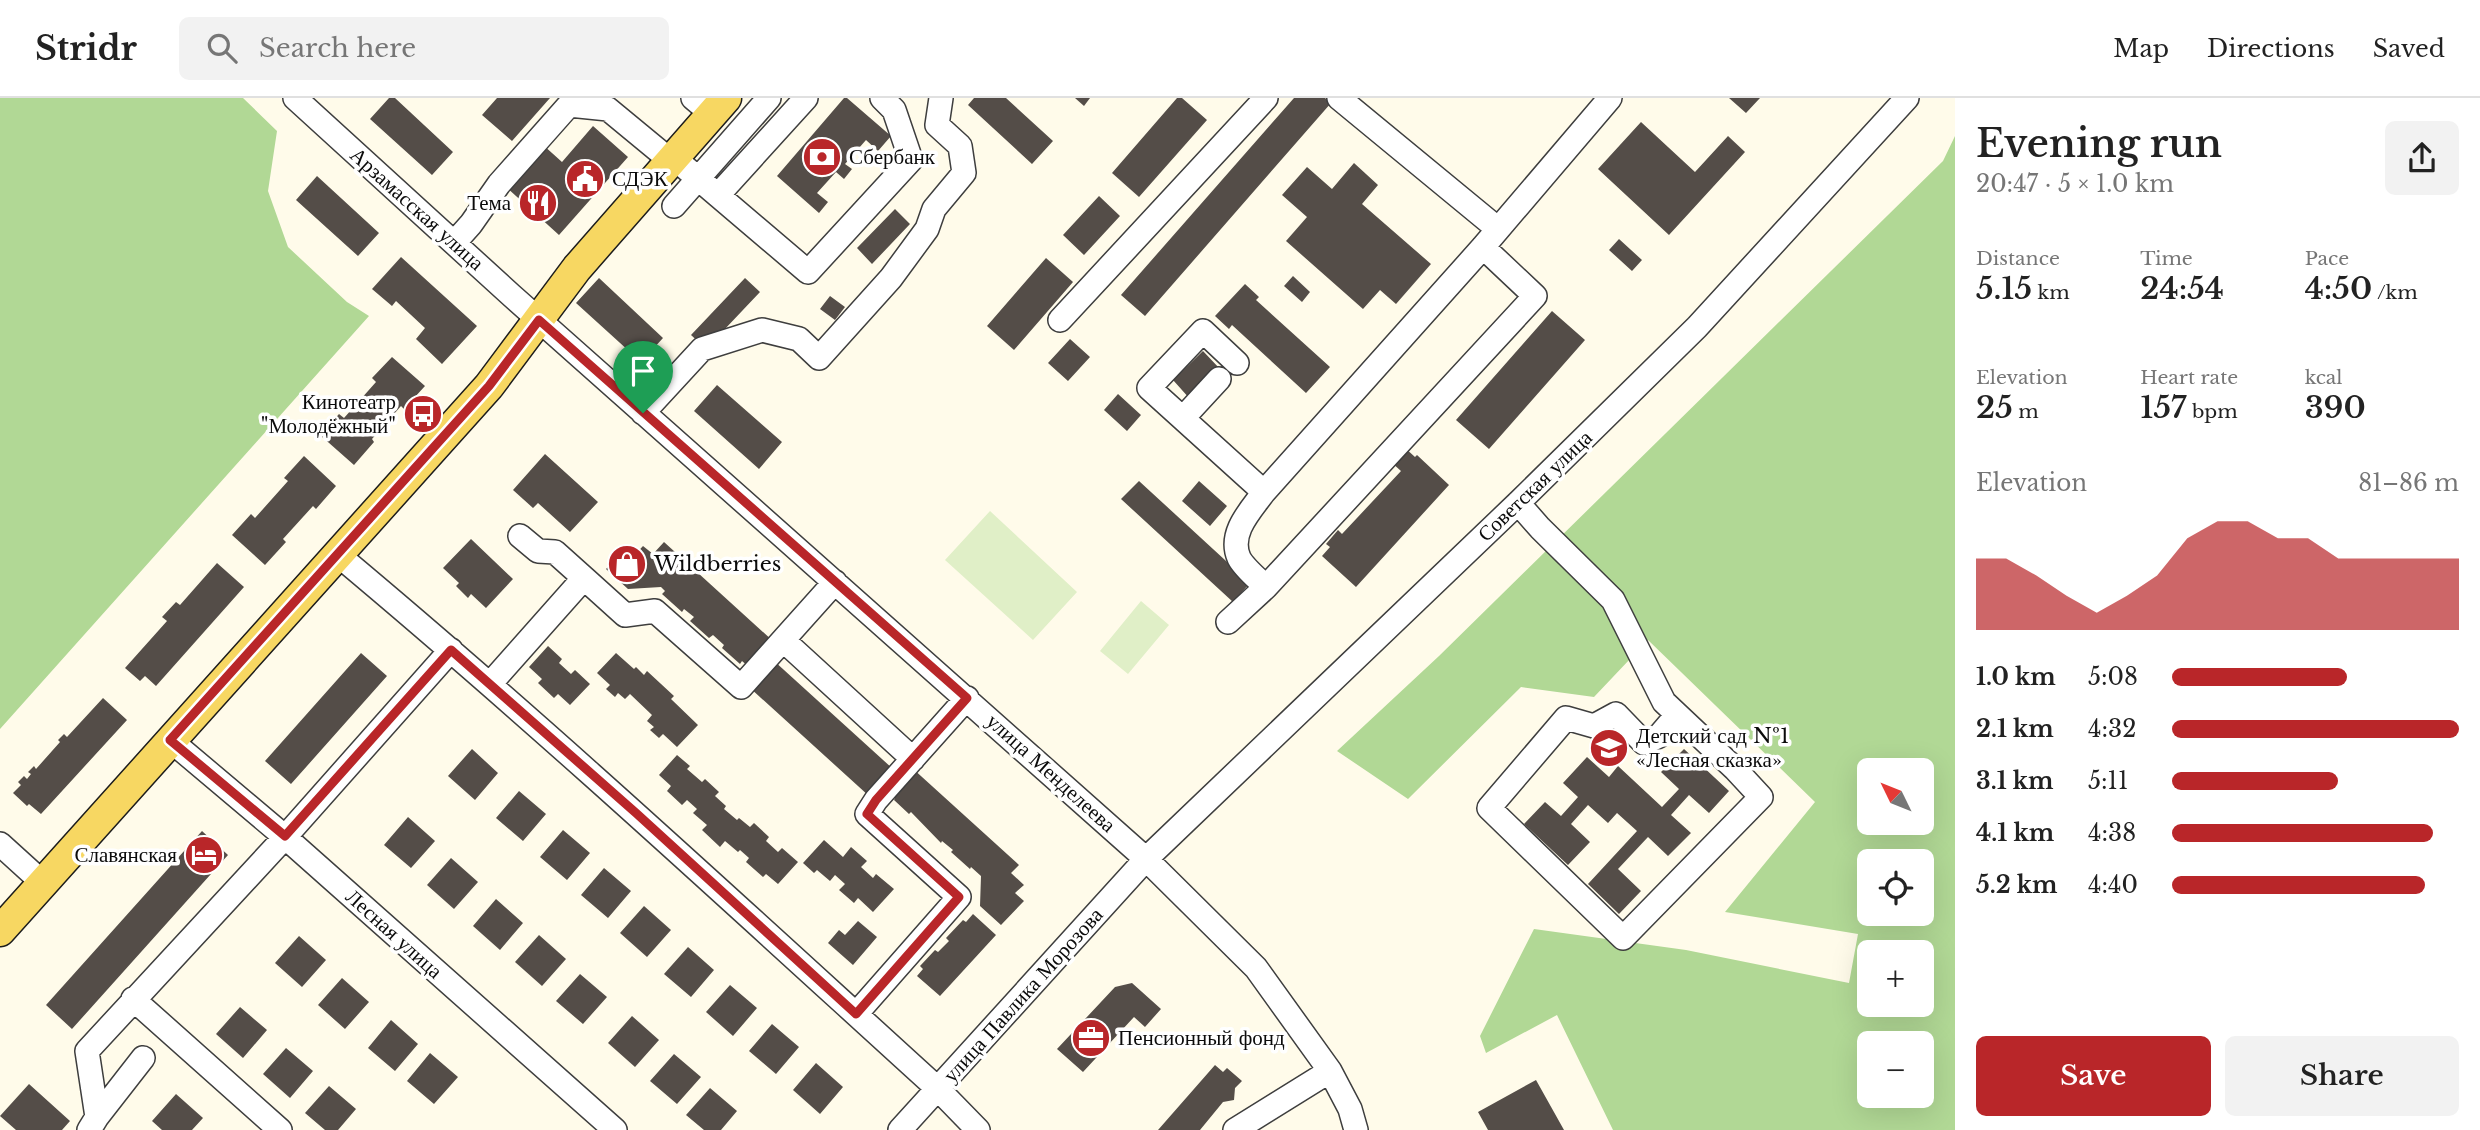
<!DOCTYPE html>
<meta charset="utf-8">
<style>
body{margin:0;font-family:"Libre Baskerville",serif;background:#f2f2f2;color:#222;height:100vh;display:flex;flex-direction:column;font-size:26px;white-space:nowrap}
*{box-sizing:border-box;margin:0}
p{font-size:23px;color:#767676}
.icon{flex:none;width:38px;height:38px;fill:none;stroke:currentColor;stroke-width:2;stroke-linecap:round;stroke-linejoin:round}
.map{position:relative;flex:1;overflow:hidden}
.drawer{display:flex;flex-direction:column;background:#fff;width:525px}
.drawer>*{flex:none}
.needle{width:46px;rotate:313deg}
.controls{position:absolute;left:1857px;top:660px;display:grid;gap:14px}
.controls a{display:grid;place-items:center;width:77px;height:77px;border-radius:10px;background:#fff;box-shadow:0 7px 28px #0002;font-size:35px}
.pin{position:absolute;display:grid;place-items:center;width:60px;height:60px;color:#fff;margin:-72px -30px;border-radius:50% 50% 50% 0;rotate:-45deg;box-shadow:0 0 7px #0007}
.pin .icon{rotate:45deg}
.round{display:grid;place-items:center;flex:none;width:74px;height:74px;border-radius:10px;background:#f2f2f2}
.headline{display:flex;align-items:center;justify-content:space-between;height:119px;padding:0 21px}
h1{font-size:38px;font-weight:600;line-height:52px}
.figures{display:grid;grid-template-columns:repeat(3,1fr);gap:10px;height:119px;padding:7px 21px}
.figures div{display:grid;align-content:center}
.figures b{font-size:30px;font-weight:600}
.figures small{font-size:19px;font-weight:400}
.figures p{font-size:19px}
.chart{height:196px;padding:14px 21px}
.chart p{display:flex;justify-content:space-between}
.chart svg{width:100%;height:126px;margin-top:7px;fill:#b92629;opacity:.7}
.primary-button{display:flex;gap:14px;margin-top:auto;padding:14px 21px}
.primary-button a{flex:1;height:80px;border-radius:10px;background:#b92629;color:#fff;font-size:28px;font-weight:600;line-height:80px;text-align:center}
.primary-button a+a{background:#f2f2f2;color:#222}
ul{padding:0 21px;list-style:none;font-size:23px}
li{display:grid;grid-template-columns:112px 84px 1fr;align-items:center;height:52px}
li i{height:18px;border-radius:9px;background:#b92629}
header{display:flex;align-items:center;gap:42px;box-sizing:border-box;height:98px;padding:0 35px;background:#fff;border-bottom:2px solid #e0e0e0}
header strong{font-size:33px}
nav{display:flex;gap:38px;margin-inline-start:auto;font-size:24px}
.search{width:490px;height:63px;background:#f2f2f2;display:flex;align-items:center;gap:18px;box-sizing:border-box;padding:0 24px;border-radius:10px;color:#767676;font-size:26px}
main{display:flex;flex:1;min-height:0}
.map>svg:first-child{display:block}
.forest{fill:#b1d895;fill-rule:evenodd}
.pitch{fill:#e0efc7}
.building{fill:#544d48}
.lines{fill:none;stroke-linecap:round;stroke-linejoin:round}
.minor-casing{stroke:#3e3e3e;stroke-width:26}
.major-casing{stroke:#1c1c1c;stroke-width:33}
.minor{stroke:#fff;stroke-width:23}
.major{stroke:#f7d762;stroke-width:30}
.route-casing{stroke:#fff;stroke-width:14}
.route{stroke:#b92629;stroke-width:9}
.labels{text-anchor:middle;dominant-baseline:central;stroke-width:7;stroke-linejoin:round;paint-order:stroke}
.poi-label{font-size:21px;fill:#0b0b0b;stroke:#fff;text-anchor:start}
.street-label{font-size:21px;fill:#0b0b0b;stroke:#fff}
</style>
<header>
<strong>Stridr</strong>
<div class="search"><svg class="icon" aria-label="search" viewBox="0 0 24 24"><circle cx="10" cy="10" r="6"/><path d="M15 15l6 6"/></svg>Search here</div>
<nav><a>Map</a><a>Directions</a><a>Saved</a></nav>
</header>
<main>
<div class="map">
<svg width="1955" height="1032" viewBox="0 0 1955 1032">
<rect width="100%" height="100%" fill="#fffbea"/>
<!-- forest -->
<path class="forest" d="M0,0H243L277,33L268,93L288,149L347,204L369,218L0,631Z
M1955,38V1032H1613L1557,917L1486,955L1480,938L1534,831L1686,852L1849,885L1858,836L1725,814L1815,704L1648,542L1594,599L1521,589L1408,701L1337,653L1439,558L1943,63ZM1869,672H1922V724H1869ZM1869,763H1922V816H1869ZM1869,854H1922V906H1869ZM1869,945H1922V998H1869Z"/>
<!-- pitch -->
<path class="pitch" d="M990,413L1077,494L1033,542L945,462Z
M1141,503L1169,527L1128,576L1100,553Z"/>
<!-- building -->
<path class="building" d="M389,0H395L453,54L432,77L370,21Z
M497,0H550L512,43L482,17Z
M844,0H847L891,38L878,53L866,42L845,66L852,71L844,81L836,74L817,95L828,104L819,115L777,78Z
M974,0H1006L1053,43L1032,66L968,7Z
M1075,0H1090L1084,8Z
M1177,0H1182L1207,22L1139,99L1112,75Z
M1294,0H1325L1331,5L1145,218L1121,197Z
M1729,0H1760L1746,15Z
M1641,24L1695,74L1728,38L1745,54L1669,137L1598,71Z
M593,28L628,59L559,137L505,88L542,46L562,64Z
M1354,65L1378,87L1362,106L1431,166L1396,206L1380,192L1363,211L1286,143L1307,119L1282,97L1307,69L1332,91Z
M317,78L379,135L358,158L296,102Z
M1099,98L1120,118L1084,157L1063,137Z
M895,111L910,126L872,166L857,150Z
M1619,141L1642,162L1632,173L1609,152Z
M401,159L477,228L442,266L416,241L425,230L396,203L392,208L372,191Z
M1046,160L1073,184L1014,252L987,228Z
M1293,178L1310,194L1302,204L1284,188Z
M599,180L663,240L641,264L576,205Z
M745,180L760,194L706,251L691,237Z
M1245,186L1259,199L1256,202L1330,269L1306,295L1232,227L1229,231L1215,218Z
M830,198L845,209L835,222L820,211Z
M1552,213L1585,242L1489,351L1456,322Z
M1070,241L1090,259L1068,283L1048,265Z
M1203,253L1220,271L1190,301L1173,282Z
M392,259L425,288L404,311L401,308L372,341L374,344L354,367L320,337L339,316L344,320L376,284L372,280Z
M717,287L782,344L759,371L694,313Z
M1118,296L1141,317L1127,333L1104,312Z
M1404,349L1415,359L1417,357L1449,387L1356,489L1322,458L1330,449L1326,446L1338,432L1342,436L1401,373L1391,364Z
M545,356L598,404L570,434L538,405L533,410L513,392Z
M304,358L336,388L316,411L313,408L283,441L286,444L265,467L232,437L251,416L255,420L288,383L284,380Z
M1139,383L1250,485L1233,504L1121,401Z
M1199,383L1227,408L1210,428L1182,403Z
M471,441L513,481L486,510L471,496L468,500L456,488L459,485L443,470Z
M664,444L774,544L750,570L742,563L740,566L722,550L724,547L713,537L709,540L690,523L694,519L684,511L682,514L662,496L665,493L661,489L628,491L606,471L623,454L631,461L643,448L653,456Z
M217,465L244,489L156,588L145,578L140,583L125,570L167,523L162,519L176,504L180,507Z
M548,548L562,561L559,565L571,576L575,572L590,586L570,607L558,596L554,600L538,585L542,581L529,569Z
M361,555L387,578L291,686L265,663Z
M616,555L634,571L636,569L644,577L647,573L674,598L671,601L698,627L677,649L663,636L659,640L650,632L654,629L647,623L652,617L630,596L625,601L618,595L615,599L606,591L610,587L597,575Z
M773,562L893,671L869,698L749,589Z
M103,600L127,622L41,716L29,706L27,708L13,695L21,687L18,684L24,678L27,681L31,676L28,674L34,668L36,671L60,644L58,642L64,636L67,639Z
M472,651L498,675L475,702L448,678Z
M1684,651L1729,693L1709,715L1689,697L1671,717L1691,735L1668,758L1648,739L1618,771L1641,793L1619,816L1588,786L1637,733L1617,715L1608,725L1588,707L1571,726L1590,744L1568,767L1524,726L1545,704L1561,718L1578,699L1563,685L1587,659L1609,679L1618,668L1662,709L1679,691L1661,674Z
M677,657L690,668L687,671L702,684L705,681L719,694L715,698L726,708L724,711L737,722L739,720L750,729L754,725L769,739L766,743L778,754L782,750L798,764L778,786L766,776L763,779L746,764L749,760L740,752L738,754L725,743L720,749L702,732L707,727L693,715L697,711L687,702L682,707L667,693L671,688L659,677Z
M911,669L1019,767L1011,775L1024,787L1015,795L1024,803L1001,827L980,808L981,778L971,769L970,771L951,754L953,752L942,743L941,745L911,714L909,716L894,702L895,700L889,694Z
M519,693L546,716L523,743L496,720Z
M408,719L435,743L411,770L384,747Z
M563,732L590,755L567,782L540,759Z
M202,733L228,757L72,931L46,907Z
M824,742L843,759L851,749L867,763L861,769L873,780L876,776L894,791L873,814L858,800L854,805L839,792L845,786L835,777L830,783L817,772L814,775L803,765Z
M451,760L478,784L454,811L427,787Z
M604,770L631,793L608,820L581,797Z
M496,801L523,825L500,852L473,828Z
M644,808L671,832L647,859L620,835Z
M973,816L996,837L940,898L917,878L923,871L920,868L935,852L938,854L949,843L946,840L963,822L966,824Z
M858,823L877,839L853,867L828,845L839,832L845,837Z
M539,837L566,861L542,888L515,864Z
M299,838L326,862L302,889L275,865Z
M688,849L714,872L691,899L664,876Z
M580,876L607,899L583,926L556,903Z
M342,880L369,904L345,931L318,907Z
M1132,885L1161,911L1145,929L1134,919L1083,974L1057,951L1115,889Z
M730,887L757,910L733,938L706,914Z
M240,909L267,932L243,960L216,936Z
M632,918L659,942L635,969L608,945Z
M391,922L418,946L395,973L368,950Z
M772,926L799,949L776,976L749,953Z
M286,950L313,973L290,1000L263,976Z
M430,955L458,979L434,1006L407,983Z
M674,956L701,979L677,1006L650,983Z
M816,965L843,989L820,1016L793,992Z
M1215,967L1223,974L1227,970L1242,983L1235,990L1234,1002L1223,1004L1200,1032H1158Z
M1536,982L1564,1032H1488L1478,1014Z
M29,986L70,1023L62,1032H16L0,1018Z
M329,988L356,1011L338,1032H325L305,1015Z
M710,990L737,1013L721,1032H704L686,1017Z
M176,996L203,1020L192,1032H162L152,1023Z"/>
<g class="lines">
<!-- minor casing -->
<g class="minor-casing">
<path id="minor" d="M295,0L511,197L1146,761L1256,870L1330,973L1350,1011L1356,1032
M693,0L712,16
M1339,0L1498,131
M674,60L808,174L911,62L894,12L882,0
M718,97L806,0
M674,108L769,0
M454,145L471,126L499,86L569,7L608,11L671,63
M1060,222L1266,0
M1237,265L1203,233L1149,290L1264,394
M643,315L702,251L762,232L799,241L819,260L891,180L927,131L934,111L964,75L960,48L937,27L941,0
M1183,320L1219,281
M1518,405L1540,430L1613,502L1664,604L1735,671L1761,699L1623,840L1489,710L1566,620L1594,628L1616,616L1644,645L1659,638L1677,617
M520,438L538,453L555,454L584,480
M337,456C543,628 739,810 938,991L978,1032
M1266,489L1535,198L1483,149
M1228,524L1266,489C1258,481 1244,470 1239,460C1228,435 1251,412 1264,394L1483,149L1610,0
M783,542L913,661
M490,586L584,480L625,517L655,513L741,589L835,484
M170,642L285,739L615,1032
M0,746L43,785
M133,901L280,1032
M856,916L959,799L867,716L876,702L967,600
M97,1019L143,960
M89,1032L97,1019L87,953L285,739L451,552
M900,1032L1146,761L1518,405L1697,229L1907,0
M1235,1032L1330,973"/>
</g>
<!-- major casing -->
<g class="major-casing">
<path id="major" d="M0,833L489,288L577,170L726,0"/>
</g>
<!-- minor -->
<use href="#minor" class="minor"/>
<!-- major -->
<use href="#major" class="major"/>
</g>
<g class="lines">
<!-- route casing -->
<g class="route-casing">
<path id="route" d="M539,222L967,600L876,702L867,716L959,799L856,916L636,715L451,552L285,738L170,642L489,288Z"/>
</g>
<!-- route -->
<use href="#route" class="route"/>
</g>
<!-- icons -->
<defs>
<g id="bank-disc" transform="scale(2.0125)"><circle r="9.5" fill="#b92629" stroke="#fff"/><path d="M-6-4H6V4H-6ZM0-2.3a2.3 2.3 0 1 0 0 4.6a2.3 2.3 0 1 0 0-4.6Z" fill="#fff"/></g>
<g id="civic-disc" transform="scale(2.0125)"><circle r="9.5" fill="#b92629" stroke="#fff"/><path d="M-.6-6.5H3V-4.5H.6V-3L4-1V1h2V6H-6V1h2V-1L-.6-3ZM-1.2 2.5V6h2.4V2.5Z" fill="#fff"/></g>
<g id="restaurant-disc" transform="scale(2.0125)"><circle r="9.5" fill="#b92629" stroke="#fff"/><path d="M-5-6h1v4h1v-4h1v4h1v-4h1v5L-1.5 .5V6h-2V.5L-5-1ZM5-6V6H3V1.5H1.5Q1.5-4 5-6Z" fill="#fff"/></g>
<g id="bus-disc" transform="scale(2.0125)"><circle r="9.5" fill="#b92629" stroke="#fff"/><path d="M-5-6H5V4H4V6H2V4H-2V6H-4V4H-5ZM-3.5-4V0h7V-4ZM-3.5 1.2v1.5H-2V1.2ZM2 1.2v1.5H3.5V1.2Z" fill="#fff"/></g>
<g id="shop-disc" transform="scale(2.0125)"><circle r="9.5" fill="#b92629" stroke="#fff"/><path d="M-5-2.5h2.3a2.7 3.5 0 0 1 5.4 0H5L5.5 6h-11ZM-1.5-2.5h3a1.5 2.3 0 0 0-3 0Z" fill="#fff"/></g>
<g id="school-disc" transform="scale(2.0125)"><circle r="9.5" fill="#b92629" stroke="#fff"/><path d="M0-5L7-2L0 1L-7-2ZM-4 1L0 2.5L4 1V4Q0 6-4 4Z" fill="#fff"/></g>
<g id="hotel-disc" transform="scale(2.0125)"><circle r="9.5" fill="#b92629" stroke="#fff"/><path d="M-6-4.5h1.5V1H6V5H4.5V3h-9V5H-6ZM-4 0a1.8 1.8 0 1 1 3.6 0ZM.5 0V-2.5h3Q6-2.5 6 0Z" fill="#fff"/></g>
<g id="office-disc" transform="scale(2.0125)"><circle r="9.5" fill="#b92629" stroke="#fff"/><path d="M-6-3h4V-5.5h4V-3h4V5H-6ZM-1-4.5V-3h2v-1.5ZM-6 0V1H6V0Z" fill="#fff"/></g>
</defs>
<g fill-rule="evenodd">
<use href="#bank-disc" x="822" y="59"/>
<use href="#civic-disc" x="585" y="81"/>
<use href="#restaurant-disc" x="538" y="105"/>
<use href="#bus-disc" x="423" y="316"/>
<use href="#shop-disc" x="627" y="466"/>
<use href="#school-disc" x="1609" y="650"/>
<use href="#hotel-disc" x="204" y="757"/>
<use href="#office-disc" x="1091" y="940"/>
</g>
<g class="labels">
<!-- poi labels -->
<g class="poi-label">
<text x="849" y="59">Сбербанк</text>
<text x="612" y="81">СДЭК</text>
<text x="511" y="105" text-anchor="end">Тема</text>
<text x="396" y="304" text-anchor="end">Кинотеатр<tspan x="396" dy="24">"Молодёжный"</tspan></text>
<text x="654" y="466">Wildberries</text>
<text x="1636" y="638">Детский сад №1<tspan x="1636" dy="24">«Лесная сказка»</tspan></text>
<text x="177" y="757" text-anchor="end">Славянская</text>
<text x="1118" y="940">Пенсионный фонд</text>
</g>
<!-- street labels -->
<g class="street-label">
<text transform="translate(417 111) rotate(42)">Арзамасская улица</text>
<text transform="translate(1535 388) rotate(-44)">Советская улица</text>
<text transform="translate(1051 675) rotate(42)">улица Менделеева</text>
<text transform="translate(394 836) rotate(42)">Лесная улица</text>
<text transform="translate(1023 897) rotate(-48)">улица Павлика Морозова</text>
</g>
</g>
</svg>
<div class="controls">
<a><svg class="needle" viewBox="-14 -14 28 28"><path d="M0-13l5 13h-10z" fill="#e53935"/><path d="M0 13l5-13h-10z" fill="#767676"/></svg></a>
<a><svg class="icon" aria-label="locate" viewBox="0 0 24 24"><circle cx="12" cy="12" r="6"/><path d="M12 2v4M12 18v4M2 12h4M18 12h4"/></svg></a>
<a>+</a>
<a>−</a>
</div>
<div class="pin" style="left:643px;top:315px;background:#1e9e55"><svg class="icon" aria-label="arrive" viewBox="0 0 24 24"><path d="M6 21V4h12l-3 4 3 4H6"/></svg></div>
</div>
<section class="drawer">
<div class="headline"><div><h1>Evening run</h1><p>20:47 · 5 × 1.0 km</p></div><a class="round"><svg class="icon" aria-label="share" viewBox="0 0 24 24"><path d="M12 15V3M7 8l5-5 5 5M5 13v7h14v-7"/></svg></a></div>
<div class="figures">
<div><p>Distance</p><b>5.15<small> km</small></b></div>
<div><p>Time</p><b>24:54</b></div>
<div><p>Pace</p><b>4:50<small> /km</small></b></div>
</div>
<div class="figures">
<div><p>Elevation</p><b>25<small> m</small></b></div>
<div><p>Heart rate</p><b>157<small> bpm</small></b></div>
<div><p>kcal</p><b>390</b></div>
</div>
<div class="chart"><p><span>Elevation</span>81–86 m</p>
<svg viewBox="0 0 160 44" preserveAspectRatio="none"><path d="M0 44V19L10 19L20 25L30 32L40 38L50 32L60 25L70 12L80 6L90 6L100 12L110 12L120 19L130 19L140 19L150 19L160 19V44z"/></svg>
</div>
<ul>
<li><b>1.0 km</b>5:08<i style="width:61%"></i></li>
<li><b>2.1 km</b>4:32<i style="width:100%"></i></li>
<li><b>3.1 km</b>5:11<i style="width:58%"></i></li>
<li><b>4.1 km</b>4:38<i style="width:91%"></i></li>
<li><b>5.2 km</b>4:40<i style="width:88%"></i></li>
</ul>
<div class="primary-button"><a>Save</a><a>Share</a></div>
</section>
</main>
